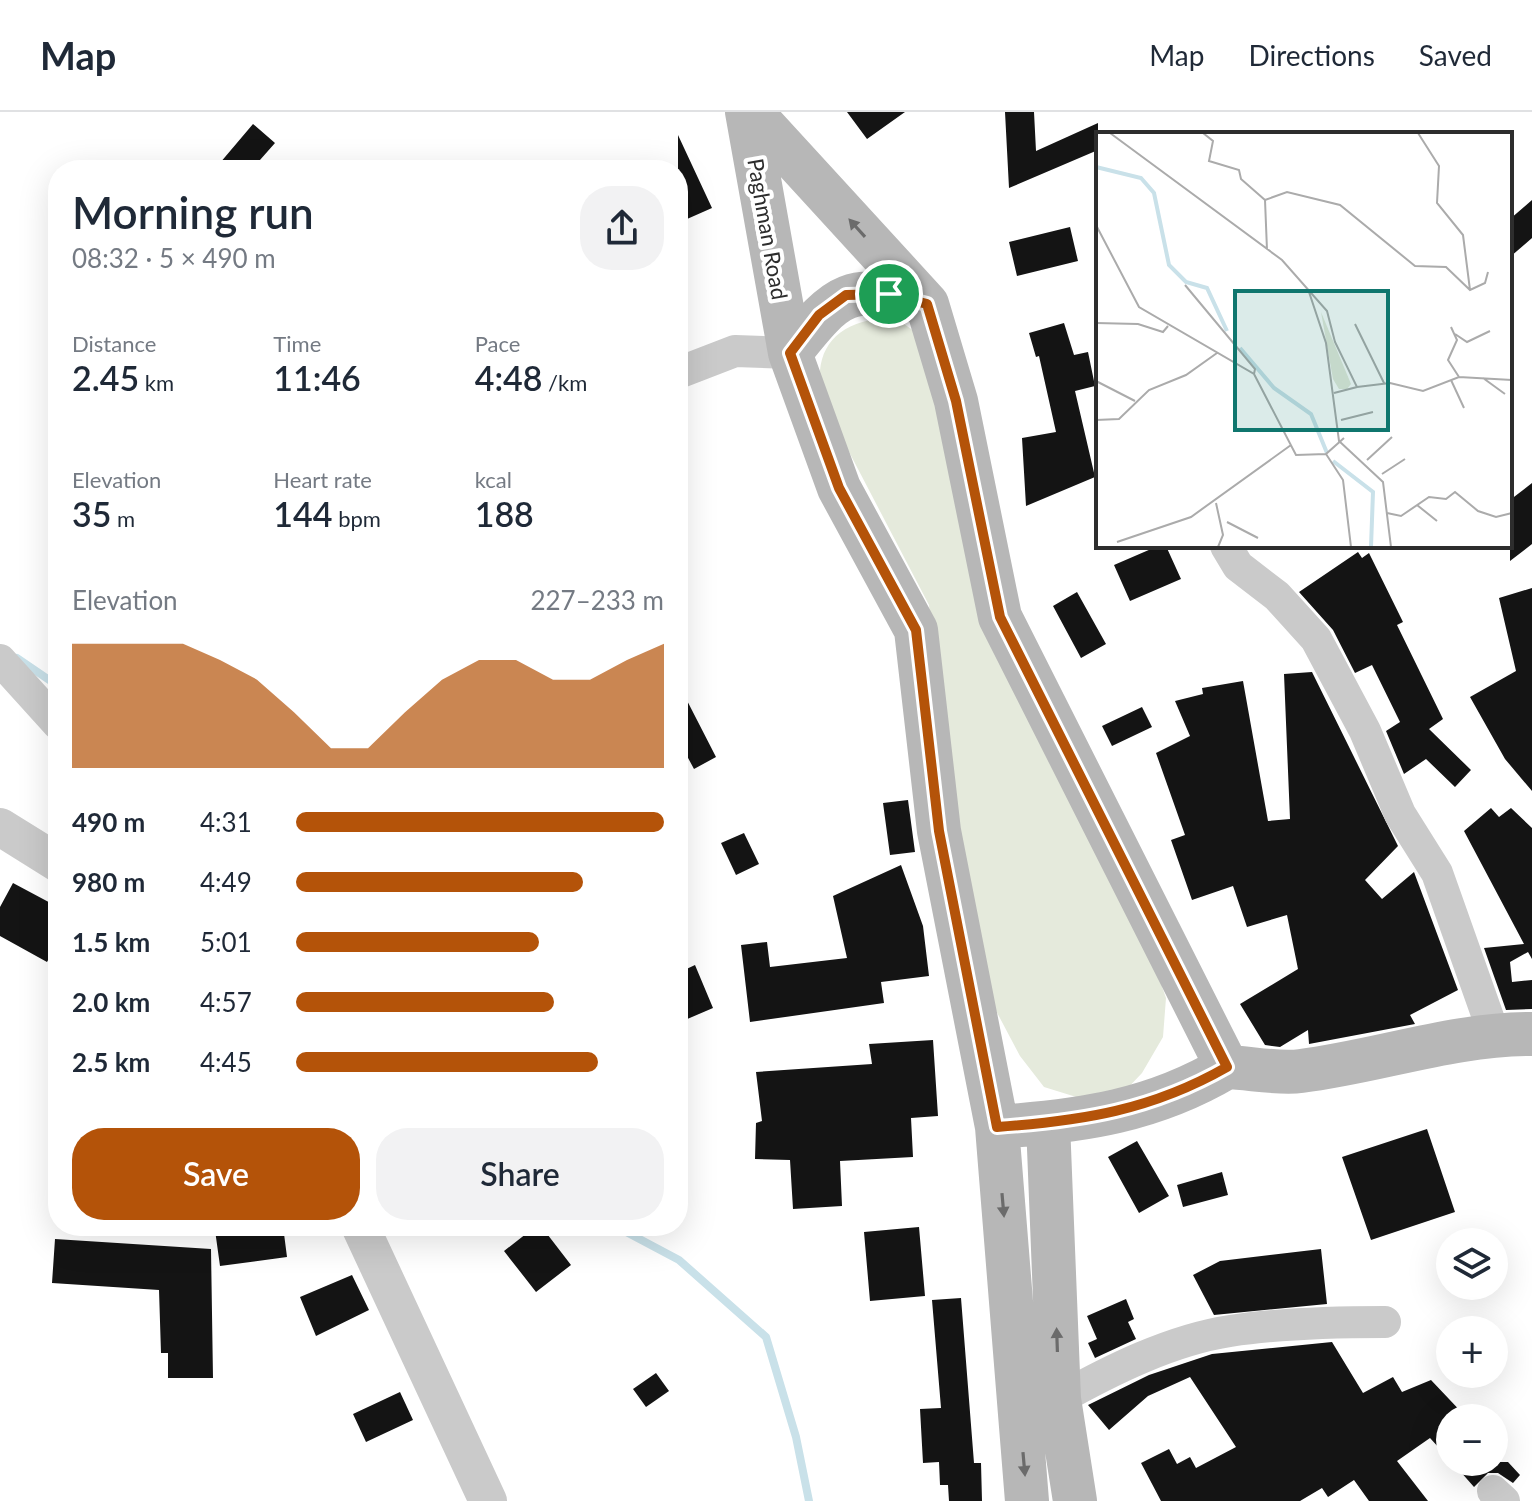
<!DOCTYPE html>
<meta charset="utf-8">
<style>
body{margin:0;font-family:Lato,sans-serif;background:#f2f2f3;color:#1f2937;height:100vh;display:flex;flex-direction:column;font-size:30px;white-space:nowrap}
*{box-sizing:border-box;margin:0}
p{font-size:26px;color:#747a83}
.icon{flex:none;width:44px;height:44px;fill:none;stroke:currentColor;stroke-width:2;stroke-linecap:round;stroke-linejoin:round}
.map{position:relative;flex:1;overflow:hidden}
.panel{position:absolute;left:48px;top:48px;width:640px;height:1076px;display:flex;flex-direction:column;background:#fff;border-radius:32px;box-shadow:0 8px 32px #0002}
.panel>*{flex:none}
.fabs{position:absolute;left:1436px;top:1116px;display:grid;gap:16px}
.fabs a{display:grid;place-items:center;width:72px;height:72px;border-radius:50%;background:#fff;box-shadow:0 8px 32px #0002;font-size:40px}
.pin{position:absolute;display:grid;place-items:center;width:68px;height:68px;color:#fff;margin:-34px;border:4px solid #fff;border-radius:50%;box-shadow:0 2px 8px #0007}
.round{display:grid;place-items:center;flex:none;width:84px;height:84px;border-radius:32px;background:#f2f2f3}
.summary{display:flex;align-items:center;justify-content:space-between;height:136px;padding:0 24px}
h1{font-size:44px;font-weight:600;line-height:60px}
.figures{display:grid;grid-template-columns:repeat(3,1fr);gap:12px;height:136px;padding:8px 24px}
.figures div{display:grid;align-content:center}
.figures b{font-size:34px;font-weight:600}
.figures small{font-size:22px;font-weight:400}
.figures p{font-size:22px}
.chart{height:224px;padding:16px 24px}
.chart p{display:flex;justify-content:space-between}
.chart svg{width:100%;height:144px;margin-top:8px;fill:#b45309;opacity:.7}
.cta{display:flex;gap:16px;margin-top:auto;padding:16px 24px}
.cta a{flex:1;height:92px;border-radius:32px;background:#b45309;color:#fff;font-size:32px;font-weight:600;line-height:92px;text-align:center}
.cta a+a{background:#f2f2f3;color:#1f2937}
ul{padding:0 24px;list-style:none;font-size:26px}
li{display:grid;grid-template-columns:128px 96px 1fr;align-items:center;height:60px}
li i{height:20px;border-radius:10px;background:#b45309}
header{display:flex;align-items:center;gap:48px;box-sizing:border-box;height:112px;padding:0 40px;background:#fff;border-bottom:2px solid #e0e1e3}
header strong{font-size:38px}
nav{display:flex;gap:44px;margin-inline-start:auto;font-size:28px}
.map>svg:first-child{display:block}
.green{fill:#e5eadc}
.lines{fill:none;stroke-linecap:round;stroke-linejoin:round}
.stream{stroke:#c9e1e9;stroke-width:8}
.building{fill:#141414}
.minor{stroke:#cacaca;stroke-width:32}
.tertiary{stroke:#cacaca;stroke-width:38}
.secondary{stroke:#b7b7b7;stroke-width:44}
.oneway{fill:#6b6b6b}
.route-casing{stroke:#fff;stroke-width:16}
.route{stroke:#b45309;stroke-width:10}
.labels{text-anchor:middle;dominant-baseline:central;stroke-width:8;stroke-linejoin:round;paint-order:stroke}
.street-label{font-size:22px;fill:#2d2d2d;stroke:#fff}
.inset-river{fill:none;stroke:#c9e1e9;stroke-width:4}
.inset-road{fill:none;stroke:#ababab;stroke-width:2}
.view{fill:#0f766e;fill-opacity:0.15;stroke:#0f766e;stroke-width:4}
.inset-edge{fill:none;stroke:#2d2d2d;stroke-width:4}
</style>
<header>
<strong>Map</strong>
<nav><a>Map</a><a>Directions</a><a>Saved</a></nav>
</header>
<div class="map">
<svg width="1532" height="1389" viewBox="0 0 1532 1389">
<rect width="100%" height="100%" fill="#fff"/>
<!-- green -->
<path class="green" d="M884,206L904,212L921,224L976,490L1133,792L1166,886L1163,925L1142,961L1124,980L1086,988L1044,975L1020,944L984,876L939,603L929,493L823,290C811,240 833,211 884,206Z"/>
<g class="lines">
<!-- stream -->
<path class="stream" d="M17,546L58,574
M615,1114L679,1148L766,1225L796,1325L809,1389"/>
</g>
<!-- building -->
<path class="building" d="M847,0H905L867,27Z
M1005,0H1034L1036,39L1098,11V38L1009,76Z
M253,12L275,31L251,58H214Z
M678,23L712,96L678,111Z
M1532,88V126L1510,145V107Z
M1070,115L1078,149L1017,164L1009,130Z
M1064,211L1074,243L1088,240L1095,274L1075,279L1095,365L1026,394L1022,326L1056,320L1039,244L1036,245L1029,221Z
M1532,371V432L1510,449V388Z
M1158,434H1166L1181,467L1130,489L1114,453Z
M1358,440L1362,446L1369,441L1403,510L1397,513L1443,607L1429,617L1471,658L1455,675L1426,647L1404,662L1386,619L1400,610L1372,553L1355,561L1333,518L1299,480Z
M1532,476V679L1505,647L1470,585L1516,559L1499,486Z
M1077,480L1106,532L1081,546L1053,494Z
M1312,560L1398,734L1365,768L1382,787L1414,760L1458,878L1410,903L1415,912L1309,932L1308,918L1280,935L1265,933L1240,892L1298,857L1287,803L1247,815L1233,774L1192,788L1171,728L1185,723L1156,641L1190,624L1175,589L1203,582L1202,576L1243,569L1268,709L1290,707L1284,562Z
M678,571L716,645L694,657L687,644L678,649Z
M1142,595L1152,615L1112,634L1102,614Z
M908,688L915,740L890,743L883,691Z
M1491,696L1499,705L1511,696L1532,716V847L1528,840L1510,850L1512,870L1532,868V897L1506,898L1484,836L1524,832L1464,719Z
M744,721L759,752L736,763L721,731Z
M901,753L923,814L929,864L881,870L884,891L750,910L741,833L767,830L770,855L847,846L833,784Z
M13,771L58,795V830L47,850L0,824V795Z
M695,853L713,896L678,911V861Z
M933,928L938,1004L911,1006L913,1045L840,1049L842,1094L793,1097L790,1048L755,1047L756,1011L762,1009L756,960L872,952L869,932Z
M1427,1017L1455,1100L1371,1128L1342,1045Z
M1137,1029L1169,1084L1139,1101L1108,1045Z
M1222,1060L1228,1083L1183,1095L1177,1073Z
M241,1114H283L287,1145L220,1154L215,1118Z
M536,1114H541L571,1153L536,1180L504,1139Z
M919,1115L925,1184L870,1189L864,1120Z
M55,1127L211,1137L213,1266H168V1241H161L159,1178L52,1171Z
M1321,1137L1327,1192L1214,1203L1193,1163L1220,1149Z
M352,1163L369,1198L316,1224L300,1185Z
M961,1186L974,1351H981L982,1389H949L948,1373H940L939,1350L923,1351L920,1297L941,1296L932,1188Z
M1126,1187L1134,1207L1128,1210L1136,1227L1095,1246L1088,1231L1097,1227L1087,1204Z
M1332,1230L1363,1281L1393,1265L1402,1280L1431,1268L1467,1306H1450V1348L1430,1326L1397,1349L1428,1389H1369L1354,1368L1328,1385L1322,1376L1300,1389H1161L1141,1351L1169,1337L1177,1352L1190,1345L1196,1356L1236,1335L1190,1265L1148,1284L1109,1318L1088,1293L1149,1263L1212,1242Z
M656,1261L669,1279L646,1295L633,1277Z
M400,1280L413,1308L366,1330L353,1302Z
M1452,1350H1508L1520,1363L1513,1371L1498,1361H1488L1474,1375Z"/>
<g class="lines">
<!-- minor -->
<path class="minor" d="M678,261L735,239L790,241
M1226,434L1238,454L1277,484L1316,527L1365,619L1400,702L1437,761L1494,922
M0,548L58,612
M1059,1287C1111,1258 1171,1228 1230,1219C1281,1211 1334,1210 1385,1210
M1493,1379L1504,1389"/>
<!-- tertiary -->
<path class="tertiary" d="M0,715L58,751
M360,1114L488,1389"/>
<!-- secondary -->
<path class="secondary" d="M747,0L790,241L839,376L916,518L939,719L997,1015L1027,1389
M751,0L927,192L956,289L1000,505L1227,955C1153,999 1082,1009 997,1015
M790,241C839,179 848,171 927,192
M1227,955C1251,956 1278,962 1301,959C1380,949 1452,922 1532,922
M1048,1011L1059,1287L1075,1389"/>
</g>
<!-- one-way arrows -->
<defs><path id="oneway-solid" d="M-6-.8H1V-3.2L6.5 0L1 3.2V.8H-6Z" transform="scale(2)"/></defs>
<g class="oneway">
<use href="#oneway-solid" transform="translate(857 116) rotate(-132)"/>
<use href="#oneway-solid" transform="translate(1003 1093) rotate(85)"/>
<use href="#oneway-solid" transform="translate(1057 1228) rotate(-92)"/>
<use href="#oneway-solid" transform="translate(1024 1352) rotate(85)"/>
</g>
<g class="lines">
<!-- route casing -->
<g class="route-casing">
<path id="route" d="M889,182L927,192L956,289L1000,505L1227,955C1152,998 1082,1009 997,1015L939,719L916,518L839,376L790,241L819,203L846,183Z"/>
</g>
<!-- route -->
<use href="#route" class="route"/>
</g>
<g class="labels">
<!-- street labels -->
<g class="street-label">
<text transform="translate(768 117) rotate(80)">Paghman Road</text>
</g>
</g>
<!-- overview -->
<g transform="translate(1096 20)">
<rect width="416" height="416" fill="#fff"/>
<path d="M225,180L255,252L251,257H243L237,247Z" fill="#e5eadc"/>
<path class="inset-river" d="M0,35L45,46L58,61L73,133L90,150L111,156L131,199M144,216L178,256L215,282L231,321M237,329L277,360L275,415"/>
<path class="inset-road" d="M14,1L186,128L231,179L239,210L261,255L238,261M107,1L117,9L113,29L143,38L145,47L169,68M322,1L343,34L341,71L367,103L374,158M0,93L43,175L158,242L200,323L230,322M171,118L169,68L191,60L244,73L319,134L350,135L374,158L389,151L392,140M89,153L159,237L158,242M213,160L230,211L243,309L287,350L295,415M0,191L42,192L67,200L72,194M259,192L288,251M355,195L361,208L352,228L363,245M359,202L371,210L394,199M387,246L409,262M355,248L368,276M0,249L39,269M261,255L294,251L327,259L363,245L416,248M0,288L23,287L53,258L90,243L121,221M245,288L277,280M248,306L230,322L247,348L255,415M271,328L296,305M286,342L309,327M120,371L127,403L122,415M321,373L341,389M291,381L305,384L333,365L350,367L359,360L382,379L400,385L416,381M131,390L162,406M21,410L95,385L195,313"/>
<path class="view" d="M139,159H292V298H139Z"/>
<rect width="416" height="416" class="inset-edge"/>
</g>
</svg>
<div class="fabs">
<a><svg class="icon" aria-label="layers" viewBox="0 0 24 24"><path d="M12 4l9 5-9 5-9-5zM3 14l9 5 9-5"/></svg></a>
<a>+</a>
<a>−</a>
</div>
<div class="pin" style="left:889px;top:182px;background:#1e9e55"><svg class="icon" aria-label="arrive" viewBox="0 0 24 24"><path d="M6 21V4h12l-3 4 3 4H6"/></svg></div>
<section class="panel">
<div class="summary"><div><h1>Morning run</h1><p>08:32 · 5 × 490 m</p></div><a class="round"><svg class="icon" aria-label="share" viewBox="0 0 24 24"><path d="M12 15V3M7 8l5-5 5 5M5 13v7h14v-7"/></svg></a></div>
<div class="figures">
<div><p>Distance</p><b>2.45<small> km</small></b></div>
<div><p>Time</p><b>11:46</b></div>
<div><p>Pace</p><b>4:48<small> /km</small></b></div>
</div>
<div class="figures">
<div><p>Elevation</p><b>35<small> m</small></b></div>
<div><p>Heart rate</p><b>144<small> bpm</small></b></div>
<div><p>kcal</p><b>188</b></div>
</div>
<div class="chart"><p><span>Elevation</span>227–233 m</p>
<svg viewBox="0 0 160 44" preserveAspectRatio="none"><path d="M0 44V6L10 6L20 6L30 6L40 11L50 17L60 27L70 38L80 38L90 27L100 17L110 11L120 11L130 17L140 17L150 11L160 6V44z"/></svg>
</div>
<ul>
<li><b>490 m</b>4:31<i style="width:100%"></i></li>
<li><b>980 m</b>4:49<i style="width:78%"></i></li>
<li><b>1.5 km</b>5:01<i style="width:66%"></i></li>
<li><b>2.0 km</b>4:57<i style="width:70%"></i></li>
<li><b>2.5 km</b>4:45<i style="width:82%"></i></li>
</ul>
<div class="cta"><a>Save</a><a>Share</a></div>
</section>
</div>
